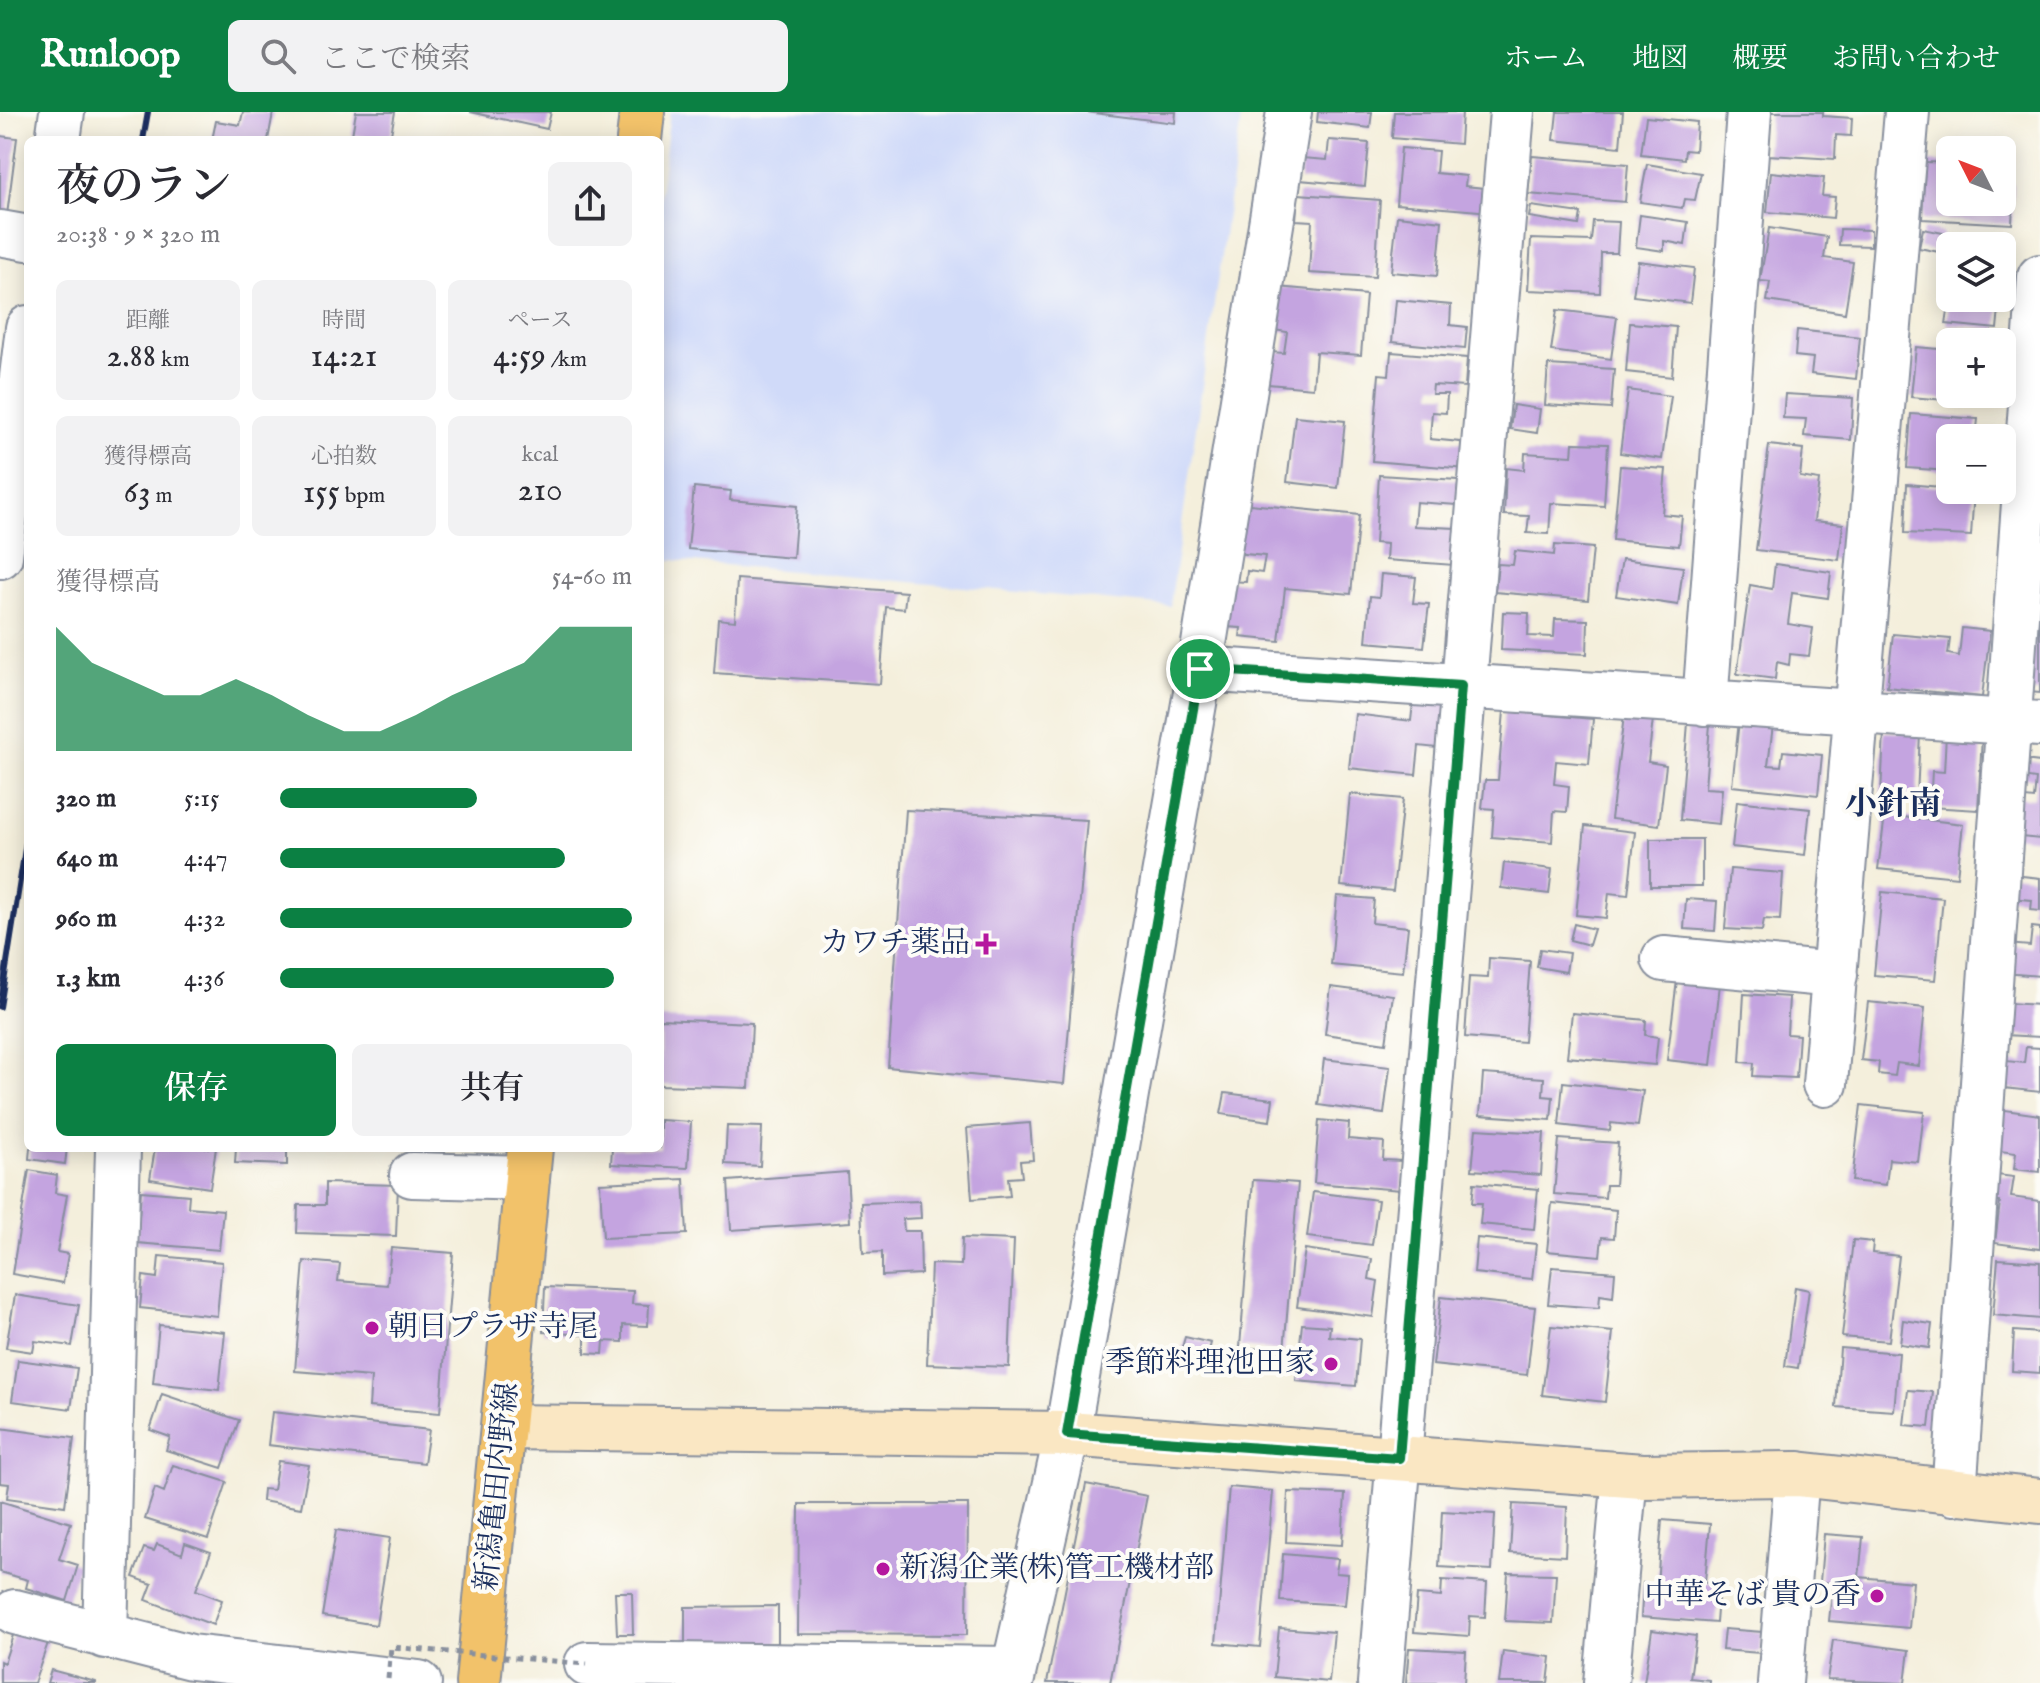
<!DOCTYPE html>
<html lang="ja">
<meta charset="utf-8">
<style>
body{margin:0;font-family:"IM FELL English","Noto Serif JP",serif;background:#f2f2f3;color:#2b2b33;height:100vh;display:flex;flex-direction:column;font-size:30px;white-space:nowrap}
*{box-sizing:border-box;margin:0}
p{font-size:26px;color:#7c7c81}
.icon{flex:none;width:44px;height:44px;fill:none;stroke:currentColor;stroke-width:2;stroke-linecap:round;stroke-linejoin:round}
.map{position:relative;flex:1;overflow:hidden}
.details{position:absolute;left:24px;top:24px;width:640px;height:1016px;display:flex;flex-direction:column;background:#fff;border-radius:12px;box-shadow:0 4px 20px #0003}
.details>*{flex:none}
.needle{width:52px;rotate:312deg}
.controls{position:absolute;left:1936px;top:24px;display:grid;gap:16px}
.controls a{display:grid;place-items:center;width:80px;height:80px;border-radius:12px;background:#fff;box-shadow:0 4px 20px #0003;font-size:40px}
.pin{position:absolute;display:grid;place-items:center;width:68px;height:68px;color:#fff;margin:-34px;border:4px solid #fff;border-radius:50%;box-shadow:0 2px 8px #0007}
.round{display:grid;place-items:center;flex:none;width:84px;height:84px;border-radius:12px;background:#f2f2f3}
.head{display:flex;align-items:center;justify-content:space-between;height:136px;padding:0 32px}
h1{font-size:44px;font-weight:600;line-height:60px}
.metrics{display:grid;grid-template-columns:repeat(3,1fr);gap:12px;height:136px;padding:8px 32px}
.metrics div{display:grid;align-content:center;border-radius:12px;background:#f2f2f3;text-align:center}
.metrics b{font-size:34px;font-weight:600}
.metrics small{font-size:22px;font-weight:400}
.metrics p{font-size:22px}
.chart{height:224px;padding:16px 32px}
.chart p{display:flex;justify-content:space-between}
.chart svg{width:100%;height:144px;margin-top:8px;fill:#0b8043;opacity:.7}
.button{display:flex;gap:16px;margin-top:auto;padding:16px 32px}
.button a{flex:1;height:92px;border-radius:12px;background:#0b8043;color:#fff;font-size:32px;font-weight:600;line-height:92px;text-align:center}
.button a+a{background:#f2f2f3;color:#2b2b33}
ul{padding:0 32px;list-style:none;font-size:26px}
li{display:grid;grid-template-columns:128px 96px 1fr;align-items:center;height:60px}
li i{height:20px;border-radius:10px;background:#0b8043}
header{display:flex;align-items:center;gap:48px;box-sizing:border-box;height:112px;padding:0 40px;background:#0b8043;color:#fff}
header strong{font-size:38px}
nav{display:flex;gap:44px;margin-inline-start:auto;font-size:28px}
.search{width:560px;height:72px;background:#f2f2f3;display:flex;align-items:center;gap:20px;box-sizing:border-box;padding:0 28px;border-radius:12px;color:#7c7c81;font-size:30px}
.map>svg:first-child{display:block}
.built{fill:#d0daf9}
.building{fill:#c4a4e0}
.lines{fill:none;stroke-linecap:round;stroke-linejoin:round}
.street-casing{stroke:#888f9d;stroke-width:48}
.secondary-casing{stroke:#888f9d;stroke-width:48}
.primary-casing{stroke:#888f9d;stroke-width:48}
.street{stroke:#fff;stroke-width:44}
.secondary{stroke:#fae7c3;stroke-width:44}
.primary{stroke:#f2c26a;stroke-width:44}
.rail{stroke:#1b2f5e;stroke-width:6}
.path-bridge{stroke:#888f9d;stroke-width:5;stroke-dasharray:6 6;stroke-linecap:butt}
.route-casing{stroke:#fff;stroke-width:16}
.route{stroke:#0b8043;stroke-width:10}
.poi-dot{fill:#b5179e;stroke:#fdfcf7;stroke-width:3}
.labels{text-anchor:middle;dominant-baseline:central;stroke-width:8;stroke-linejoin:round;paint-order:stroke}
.poi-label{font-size:30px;fill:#1b2f5e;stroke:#fdfcf7;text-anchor:end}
.street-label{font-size:30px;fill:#1b2f5e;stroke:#fdfcf7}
.neighbourhood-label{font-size:32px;font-weight:bold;fill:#1b2f5e;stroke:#fdfcf7}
</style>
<header>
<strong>Runloop</strong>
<div class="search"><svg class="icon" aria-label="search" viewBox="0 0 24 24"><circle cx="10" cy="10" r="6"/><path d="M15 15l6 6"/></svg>ここで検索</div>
<nav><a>ホーム</a><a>地図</a><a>概要</a><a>お問い合わせ</a></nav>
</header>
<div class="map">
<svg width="2040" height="1571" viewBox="0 0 2040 1571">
<rect width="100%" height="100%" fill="#fdfcf7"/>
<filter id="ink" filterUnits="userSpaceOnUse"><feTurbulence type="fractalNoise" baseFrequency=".0125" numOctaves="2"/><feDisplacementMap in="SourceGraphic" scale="16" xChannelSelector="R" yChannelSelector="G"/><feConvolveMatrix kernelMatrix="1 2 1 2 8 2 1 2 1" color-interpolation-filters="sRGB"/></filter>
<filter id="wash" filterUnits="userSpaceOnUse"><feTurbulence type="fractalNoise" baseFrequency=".006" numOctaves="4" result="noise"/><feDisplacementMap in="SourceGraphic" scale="32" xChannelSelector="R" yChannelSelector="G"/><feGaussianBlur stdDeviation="1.8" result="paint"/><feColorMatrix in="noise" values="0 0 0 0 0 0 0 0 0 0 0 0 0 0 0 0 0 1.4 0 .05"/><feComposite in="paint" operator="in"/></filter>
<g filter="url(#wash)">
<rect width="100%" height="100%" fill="#f4efdc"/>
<!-- built -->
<path class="built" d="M670,0H1242L1170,494L660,447V83Z"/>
<g id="blocks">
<!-- building -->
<path class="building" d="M243,0L273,1L268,28H212L216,9L240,13Z
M356,0H395L390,28L352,23Z
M470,0H551L547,17Z
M1085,0H1176L1175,11Z
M1318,0H1372L1370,16L1317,10Z
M1394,0H1462L1460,32L1392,26Z
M1557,0H1623L1620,35L1554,28Z
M1770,0H1823V4L1852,6L1851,24L1836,23L1835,47L1767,43Z
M1646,5L1697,10L1695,39L1685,38L1684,47L1641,42Z
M0,24L17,26L7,103L0,102Z
M1329,28L1369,31L1365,74L1300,68L1302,46L1327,48Z
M1401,36L1438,39L1436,61L1466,64L1465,74L1494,77L1491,100L1396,92Z
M1532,44L1628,52L1625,90L1528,82Z
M1925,50L1950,51V90H2002V72H2014L2012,112L1922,107Z
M1647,52L1701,61L1695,88L1684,87L1682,96L1640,90Z
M1771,60L1824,66L1822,84L1835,85L1833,106L1767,100Z
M1298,82L1380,88L1375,165L1309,161L1312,109L1296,108Z
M1531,94L1581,101L1579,113L1529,105Z
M1640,103L1688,110L1685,133L1664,129V139L1636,135Z
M1397,104L1442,109L1437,164L1391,160Z
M1593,109L1619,110L1617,141H1601L1600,181L1528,178L1531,127L1591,129Z
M1769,116L1827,125L1824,146L1853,150L1845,201L1767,189L1770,170L1760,169Z
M1840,117L1871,118V134L1839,133Z
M1923,117L1943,121L1939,140L1919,136Z
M1638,149L1694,156L1690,191L1633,184Z
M1277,175L1366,183L1361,243L1316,240L1313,276L1268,272L1271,240L1284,241L1287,220L1274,218Z
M1950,186H2000L1997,217L1946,212Z
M1396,188L1451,193L1450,213L1467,215L1465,237L1392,230Z
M1557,198L1617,205L1611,247L1551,239Z
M1630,211L1676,215L1672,265L1626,260Z
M1797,218L1860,225L1856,267L1811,262L1813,246L1795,244Z
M1916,235L1950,238V282H1969L1968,290L1911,285Z
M1391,240L1467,246L1465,275L1433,273L1432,282H1447L1446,301L1432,300L1430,327L1470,331L1467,357L1372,349L1379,262L1389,263Z
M1548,253L1614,257L1611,297L1545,293Z
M1628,278L1671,284L1662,347L1620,341Z
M1785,282L1853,286L1851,328L1804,324L1806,307L1783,306Z
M1513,293L1540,297L1537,321L1510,317Z
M1911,302L1978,307L1976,326H1950V359L1907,356Z
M1295,304L1345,309L1338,376L1287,370Z
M1573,331L1608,332L1604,394L1551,391L1549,422L1527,421L1529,404L1504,403L1506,356L1524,358L1525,341L1572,344Z
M1769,333L1803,337L1800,365L1819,368L1814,409L1843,412L1839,448L1756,438Z
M1620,354L1666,357L1662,402L1682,404L1679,434L1613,428Z
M1379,363L1458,368L1457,393L1416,390L1414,414L1456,416L1454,453L1386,448L1387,432L1375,431Z
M1907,372L1974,378L1971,424L1905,421Z
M694,375L731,379L730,388L797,394L793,446L688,437Z
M1240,391L1359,403L1351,482L1285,476L1279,529L1240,525L1241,516L1226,515L1230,469L1246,470L1247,459L1262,461L1265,444L1235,441Z
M1555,433L1593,436L1588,488L1495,480L1498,452L1513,453L1515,439L1554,443Z
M1622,447L1683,455L1678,493L1616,484Z
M1775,452L1831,460L1828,486L1792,481L1788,512L1813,516L1809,544L1790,542L1789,553L1777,550L1775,567L1737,562L1750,473L1772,477Z
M1381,462L1416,465L1413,491L1429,492L1424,535L1366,530L1370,484L1379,485Z
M737,467L906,480L904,497L886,495L880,572L714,561L718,507L735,509Z
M1503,500L1529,501L1528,524L1554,525L1555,507L1588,508L1587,542L1501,538Z
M2036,503H2040V581L2029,580Z
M1962,516L1990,519L1982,585L1887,575L1893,522L1950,527L1948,542L1959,544Z
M1414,582L1451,587L1446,637L1419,634L1416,663L1349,656L1355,602L1411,609Z
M1625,596L1654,599L1648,650L1666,653L1659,713L1611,707Z
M1504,599L1593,607L1589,652L1556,649L1554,672L1569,674L1567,700L1554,699L1552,730L1492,725L1494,697L1482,696L1485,668H1498Z
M1739,609L1773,613L1768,653L1781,654L1783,639L1822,643L1818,683L1732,674Z
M1688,611L1710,612L1705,676L1722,677L1719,712L1680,708Z
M1884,620L1920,621L1917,685L1881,683Z
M1946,622L1982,624L1978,698L1930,695L1932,659L1944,660Z
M2022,648L2040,650V727L2011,724L2016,685L2034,687L2036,667L2021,665Z
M1350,682L1403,687L1393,779L1341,774Z
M1737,689L1810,697L1805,743L1732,735Z
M906,698L1087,708L1064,972L888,955Z
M1885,703L1963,712L1957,765L1878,757Z
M1585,714L1635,720L1628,783L1609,781L1606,806L1576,803Z
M1650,727H1702V774H1650Z
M1504,751L1552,757L1549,782L1501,776Z
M1730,757L1783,761L1780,808L1764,807L1762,819L1725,817Z
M2013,763L2040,766V799L2031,798L2032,788L2010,786Z
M1882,780L1943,786L1935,868L1874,863Z
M1337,784L1374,787L1372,811L1408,815L1403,860L1331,853Z
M1686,787L1717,789L1715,819L1684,817Z
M1574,812L1594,817L1589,833L1570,828Z
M2032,815L2040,816V864L2004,861L2007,832L2030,834Z
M1540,837L1569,841L1566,860L1537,855Z
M1489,846L1530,849L1524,930L1465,925L1469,865L1488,866Z
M1677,868L1720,872L1711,953L1667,948Z
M1331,875L1393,883L1386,931L1325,922Z
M1744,882L1789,885L1787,922L1799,923L1796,966L1753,964L1754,951L1740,950Z
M1868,890L1925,896L1919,954L1897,951L1895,964L1878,962L1879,950L1861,948Z
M2007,891L2040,893V925L2005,923Z
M1572,901L1646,908L1645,923L1658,925L1655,953L1567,945Z
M660,907L752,911L749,976L660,973Z
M2026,935L2040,936V980L1995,975L1998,948L2024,951Z
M1324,947L1390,955L1384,1002L1318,993Z
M1483,962L1544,966L1543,984L1553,985L1551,1008L1480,1003Z
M1563,970L1643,979L1638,1014L1611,1011L1610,1019L1559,1013Z
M1225,981L1273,987L1270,1009L1221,1002Z
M1861,993L1924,1000L1918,1050L1889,1047L1886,1073L1852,1069Z
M1998,997L2040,1003V1060L2014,1057L2016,1041L1992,1038Z
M660,1008L691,1010L688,1056L611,1052L612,1036H660Z
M1319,1008L1349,1011L1348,1027L1384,1030L1383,1048L1403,1049L1401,1078L1314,1071Z
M1030,1011L1033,1048L1020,1049L1022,1065L1008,1066L1010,1084L972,1087L967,1016Z
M727,1014L762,1015L760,1054L725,1052Z
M1476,1017L1544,1021L1541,1063L1472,1058Z
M1559,1027L1618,1031L1615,1073H1606L1605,1086L1554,1082Z
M30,1036H67L65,1052L29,1047Z
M155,1036H216L210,1076L150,1067Z
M236,1036H287V1053L235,1051Z
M29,1058L57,1063L55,1081L67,1083L57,1140L68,1142L63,1171L12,1162Z
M847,1060L850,1110L731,1118L728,1069Z
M1989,1062L2014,1065L2011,1085L2040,1089V1137L1995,1131L2000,1090L1986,1088Z
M684,1067L687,1122L603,1126L600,1071Z
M1253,1068L1298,1071L1284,1239L1240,1235Z
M325,1071L398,1073L396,1124L297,1121L298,1093H325Z
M1474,1071L1538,1077L1534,1117L1480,1112L1482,1091H1472Z
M141,1079L189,1083L188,1095L223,1098L219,1138L137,1131Z
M1313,1080L1378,1088L1372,1133L1307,1125Z
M920,1089L921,1106L903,1107L904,1119H920L921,1162L882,1164V1140L863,1141L861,1091Z
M1552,1091L1616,1098L1614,1126L1602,1125L1600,1144L1547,1139Z
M962,1126L1014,1128L1009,1255L927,1252L931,1152L961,1153Z
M1477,1126L1536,1132L1532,1167L1474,1161Z
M1853,1128L1873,1130L1872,1141L1899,1144L1889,1229L1842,1225Z
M391,1136L453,1141L440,1301L369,1295L371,1265L295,1259L304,1149L340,1152L338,1169L387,1173Z
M1305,1137L1372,1147L1369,1167L1378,1169L1373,1205L1297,1195Z
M159,1144L222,1150L217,1204L140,1196L143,1164L157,1166Z
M1998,1147L2040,1150V1207L1993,1203Z
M1552,1155L1615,1160L1613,1185L1600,1183L1599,1196L1548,1192Z
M545,1175L633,1179L632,1192L649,1193L648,1214L623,1213V1230L604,1229L603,1242L585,1241V1223L543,1220Z
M1795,1175L1809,1178L1798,1256L1785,1254Z
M15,1183L79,1193L72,1234L35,1229L33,1240L6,1236Z
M1441,1185L1535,1195L1527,1263L1433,1253Z
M1903,1208L1932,1212L1929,1236L1900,1232Z
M1302,1212L1330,1214L1329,1224L1360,1227L1356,1274L1296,1269Z
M159,1213L225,1220L219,1278L153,1271Z
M1551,1214L1613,1220L1605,1290L1542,1283Z
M2014,1219L2040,1221V1261L2012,1259Z
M1185,1225L1211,1231L1203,1261L1177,1253Z
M1840,1236L1899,1241L1894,1299L1836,1295Z
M18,1248L77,1256L71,1297L12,1289Z
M1908,1278L1933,1280L1929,1315L1904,1313Z
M162,1282L239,1308L222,1356L166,1338L170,1325L150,1318Z
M272,1300L429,1318L424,1351L268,1333Z
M0,1316L74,1326L65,1394L7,1386L9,1372L0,1371Z
M278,1349L309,1353L301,1396L262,1389L263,1377L273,1378Z
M173,1353L227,1370L208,1427L145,1407L155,1376L164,1380Z
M1086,1372L1147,1384L1110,1571H1047Z
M1229,1375L1273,1379L1260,1535L1216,1531Z
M1288,1380L1345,1382L1342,1433L1286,1430Z
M0,1389L71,1411L59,1447L78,1453L67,1489L26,1476L28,1468L0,1460Z
M799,1392H968L967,1523L798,1522Z
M1513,1392L1567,1395L1565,1444L1510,1441Z
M1442,1399L1495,1402L1492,1458L1439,1455Z
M1662,1408L1710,1412L1705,1470L1719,1472L1716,1511L1641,1505L1643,1471L1657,1473Z
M336,1418L390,1426L376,1513L322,1504Z
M1824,1422L1863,1425L1859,1465L1913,1470L1909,1516L1829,1509L1833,1471L1820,1470Z
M185,1431L211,1440L196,1478L222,1488L213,1513L146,1488L152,1472L133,1465L144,1436L154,1439L157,1432L182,1442Z
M1283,1442L1338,1447L1336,1461L1348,1462L1345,1493L1280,1489Z
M1508,1461L1556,1462L1553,1511L1505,1509Z
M1442,1468L1487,1471L1485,1505L1470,1504L1469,1524L1414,1520L1417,1483L1441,1485Z
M615,1480H632L633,1522H617Z
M778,1494V1531L685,1532V1495Z
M1279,1516L1334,1520L1329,1570L1274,1565Z
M15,1517L49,1528L34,1571H0V1549L4,1551Z
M1724,1517L1762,1520L1760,1541L1722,1538Z
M1652,1518L1696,1524L1690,1566L1709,1568V1571H1644Z
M1833,1528L1909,1538L1905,1571L1827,1568Z
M1409,1536L1466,1539L1464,1571H1406Z
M1503,1539L1551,1545L1548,1571H1499Z
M51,1558L96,1570V1571H47Z"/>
</g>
</g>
<g filter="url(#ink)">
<use href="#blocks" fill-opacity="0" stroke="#888f9d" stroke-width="2"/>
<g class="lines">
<!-- street casing -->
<g class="street-casing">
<path id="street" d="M58,28L62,0
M0,121L28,126
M0,444L28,216
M1200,557L2040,612
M1705,591L1749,0
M1664,847L1835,863
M1825,972L1907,0
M412,1063L527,1066
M1954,1381L2040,165
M15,1500L191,1545L419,1571
M105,1524L118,1036
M587,1552L1014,1557
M1011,1571L1067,1322L1200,557L1289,0
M1380,1571L1512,0
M1606,1571L1625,1363
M1780,1571L1797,1362"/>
</g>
<!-- secondary casing -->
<g class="secondary-casing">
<path id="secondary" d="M504,1315L1067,1322L1643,1364L1797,1362L2040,1389"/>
</g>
<!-- primary casing -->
<g class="primary-casing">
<path id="primary" d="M639,28L642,0
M478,1571L530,1036"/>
</g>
<!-- street -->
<use href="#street" class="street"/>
<!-- secondary -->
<use href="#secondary" class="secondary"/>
<!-- primary -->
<use href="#primary" class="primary"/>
<!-- rail -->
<path class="rail" d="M143,28L148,0
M0,895L28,718"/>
<!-- path-bridge -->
<path class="path-bridge" d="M388,1567L391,1535L587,1552"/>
</g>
</g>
<g class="lines" filter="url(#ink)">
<!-- route casing -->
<g class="route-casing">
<path id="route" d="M1200,557L1461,574L1399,1346L1067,1322Z"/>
</g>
<!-- route -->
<use href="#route" class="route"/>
</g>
<!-- markers -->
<g class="poi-dot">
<path d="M982 820h8v8h8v8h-8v8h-8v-8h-8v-8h8z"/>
<circle cx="372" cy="1216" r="8"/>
<circle cx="1331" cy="1252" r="8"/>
<circle cx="883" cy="1457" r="8"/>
<circle cx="1877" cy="1484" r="8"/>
</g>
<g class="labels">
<!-- poi labels -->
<g class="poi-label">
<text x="970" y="832">カワチ薬品</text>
<text x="388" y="1216" text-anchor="start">朝日プラザ寺尾</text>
<text x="1315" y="1252">季節料理池田家</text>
<text x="899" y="1457" text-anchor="start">新潟企業(株)管工機材部</text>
<text x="1861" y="1484">中華そば 貴の香</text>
</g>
<!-- street labels -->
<g class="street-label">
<text transform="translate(498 1375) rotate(-84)">新潟亀田内野線</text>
</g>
<!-- neighbourhood labels -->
<g class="neighbourhood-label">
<text x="1893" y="693">小針南</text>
</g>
</g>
</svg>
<div class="controls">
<a><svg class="needle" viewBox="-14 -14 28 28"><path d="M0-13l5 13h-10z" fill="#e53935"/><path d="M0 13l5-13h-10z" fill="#7c7c81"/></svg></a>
<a><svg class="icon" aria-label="layers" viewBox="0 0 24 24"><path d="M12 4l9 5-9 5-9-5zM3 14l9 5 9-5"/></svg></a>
<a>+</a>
<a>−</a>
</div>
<div class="pin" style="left:1200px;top:557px;background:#1e9e55"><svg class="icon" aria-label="arrive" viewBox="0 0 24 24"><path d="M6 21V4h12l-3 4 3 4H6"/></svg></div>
<section class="details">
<div class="head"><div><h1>夜のラン</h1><p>20:38 · 9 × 320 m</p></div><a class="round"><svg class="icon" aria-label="share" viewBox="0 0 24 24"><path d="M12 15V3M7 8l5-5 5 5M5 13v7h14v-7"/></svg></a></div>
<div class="metrics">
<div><p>距離</p><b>2.88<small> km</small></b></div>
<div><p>時間</p><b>14:21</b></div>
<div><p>ペース</p><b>4:59<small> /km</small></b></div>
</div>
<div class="metrics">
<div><p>獲得標高</p><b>63<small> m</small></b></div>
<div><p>心拍数</p><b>155<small> bpm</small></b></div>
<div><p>kcal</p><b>210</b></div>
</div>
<div class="chart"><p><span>獲得標高</span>54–60 m</p>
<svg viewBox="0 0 160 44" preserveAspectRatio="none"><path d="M0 44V6L10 17L20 22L30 27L40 27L50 22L60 27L70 33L80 38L90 38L100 33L110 27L120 22L130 17L140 6L150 6L160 6V44z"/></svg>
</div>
<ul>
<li><b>320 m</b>5:15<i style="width:56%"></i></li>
<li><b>640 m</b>4:47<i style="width:81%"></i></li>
<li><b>960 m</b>4:32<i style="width:100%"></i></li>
<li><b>1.3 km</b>4:36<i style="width:95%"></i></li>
</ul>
<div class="button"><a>保存</a><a>共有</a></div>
</section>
</div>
